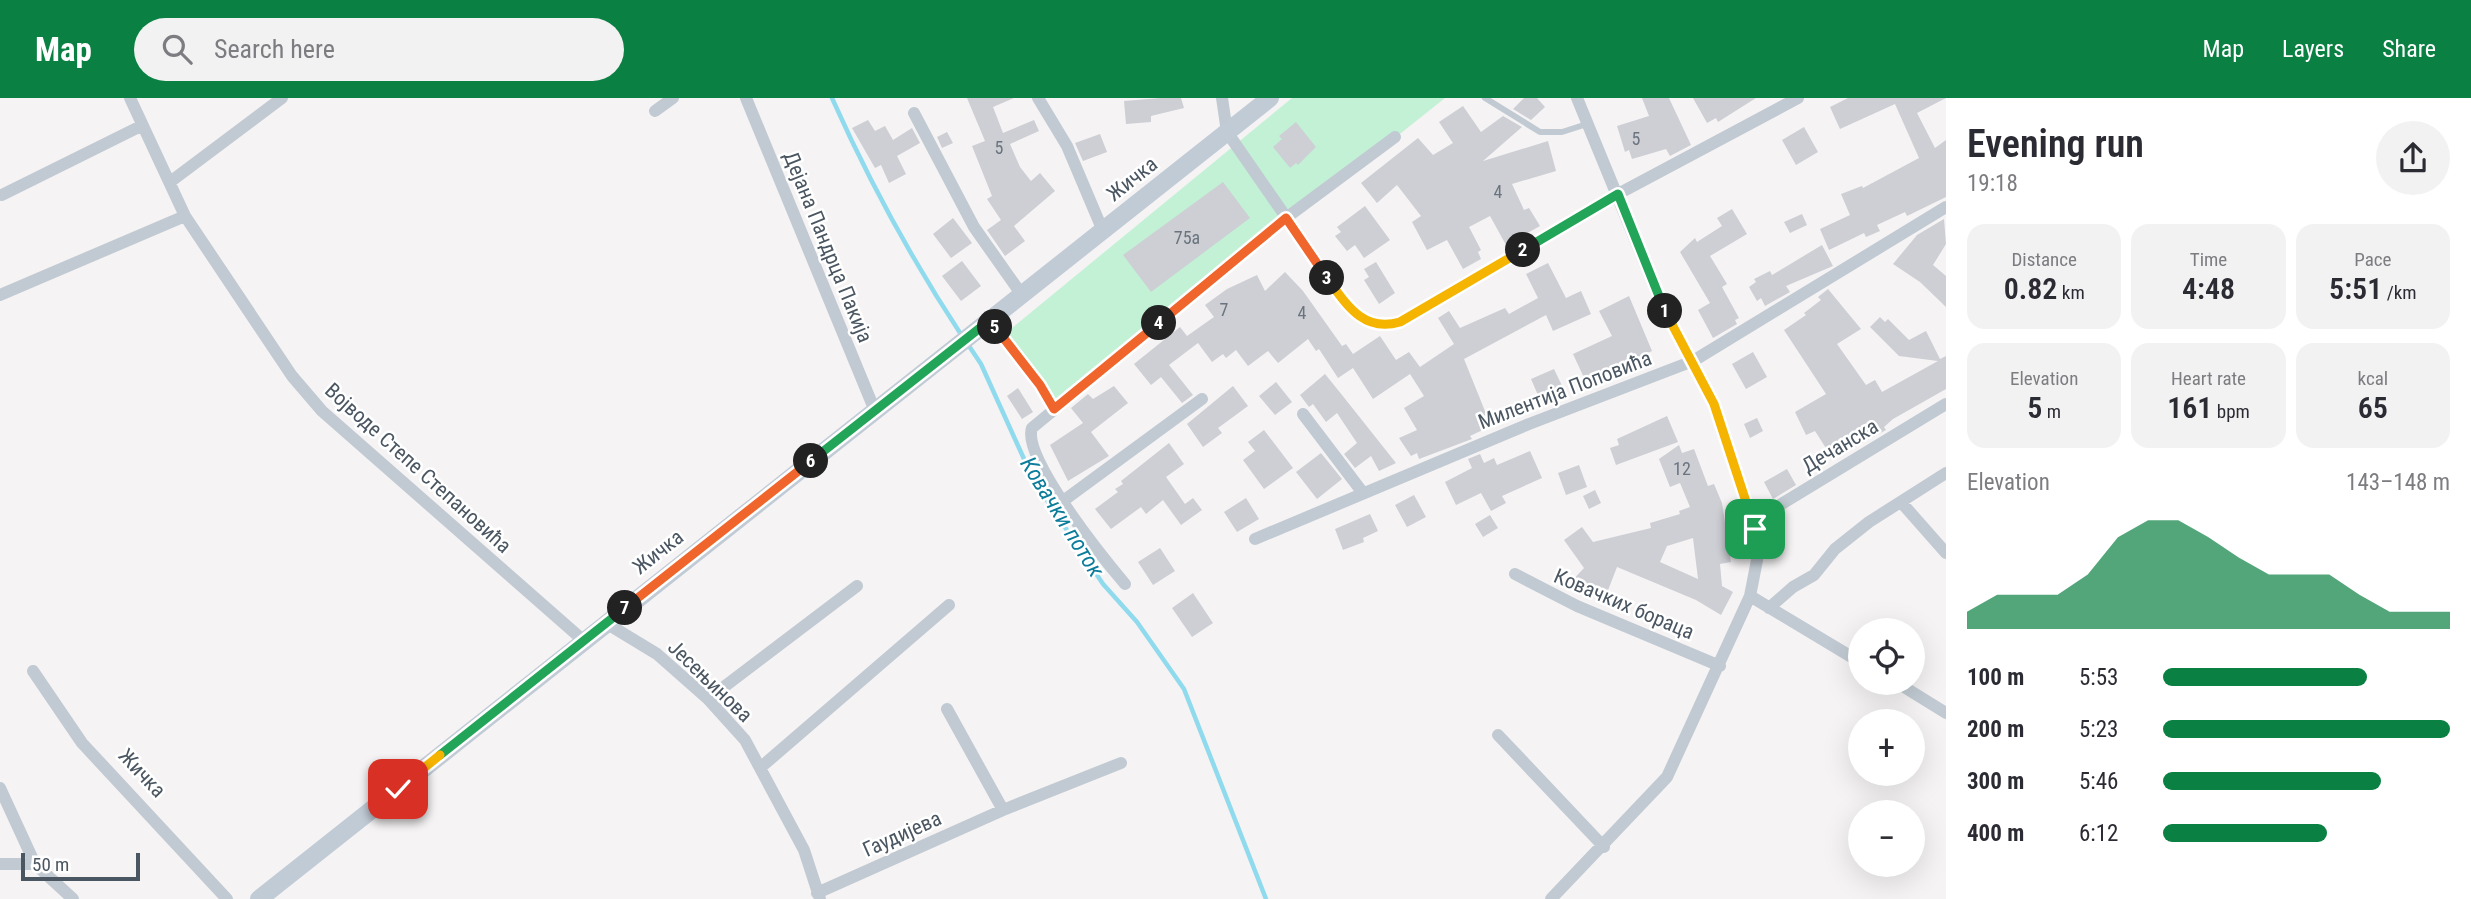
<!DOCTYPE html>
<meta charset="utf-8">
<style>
body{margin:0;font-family:"Roboto Condensed",sans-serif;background:#f2f2f3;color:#2b2b33;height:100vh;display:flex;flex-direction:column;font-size:26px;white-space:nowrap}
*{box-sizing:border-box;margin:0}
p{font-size:23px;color:#7c7c81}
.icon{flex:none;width:38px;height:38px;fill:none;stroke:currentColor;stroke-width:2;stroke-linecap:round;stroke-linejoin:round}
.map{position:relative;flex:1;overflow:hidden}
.side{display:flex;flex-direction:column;background:#fff;width:525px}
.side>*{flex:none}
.controls{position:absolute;left:1848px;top:520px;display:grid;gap:14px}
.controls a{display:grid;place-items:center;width:77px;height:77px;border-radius:50%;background:#fff;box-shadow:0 7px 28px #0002;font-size:35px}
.scale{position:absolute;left:21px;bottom:18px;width:119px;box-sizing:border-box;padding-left:7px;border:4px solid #4a5661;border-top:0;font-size:19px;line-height:24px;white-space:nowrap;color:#4a5661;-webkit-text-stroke:5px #fff;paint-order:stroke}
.pin{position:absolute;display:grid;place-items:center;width:60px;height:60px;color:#fff;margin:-30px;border-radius:14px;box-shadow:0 4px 10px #0006}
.km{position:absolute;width:35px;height:35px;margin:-18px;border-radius:50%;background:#222;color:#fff;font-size:19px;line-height:35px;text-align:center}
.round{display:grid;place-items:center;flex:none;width:74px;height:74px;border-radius:37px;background:#f2f2f3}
.summary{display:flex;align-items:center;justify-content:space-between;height:119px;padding:0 21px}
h1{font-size:38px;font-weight:600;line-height:52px}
.metrics{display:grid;grid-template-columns:repeat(3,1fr);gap:10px;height:119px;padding:7px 21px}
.metrics div{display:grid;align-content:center;border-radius:18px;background:#f2f2f3;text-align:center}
.metrics b{font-size:30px;font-weight:600}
.metrics small{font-size:19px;font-weight:400}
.metrics p{font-size:19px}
.chart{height:196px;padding:14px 21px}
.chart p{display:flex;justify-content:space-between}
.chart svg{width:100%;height:126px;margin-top:7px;fill:#0b8043;opacity:.7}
ul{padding:0 21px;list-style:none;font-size:23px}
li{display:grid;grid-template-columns:112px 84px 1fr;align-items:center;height:52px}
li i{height:18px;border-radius:9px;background:#0b8043}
header{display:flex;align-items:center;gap:42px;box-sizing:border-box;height:98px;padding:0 35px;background:#0b8043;color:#fff}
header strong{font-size:33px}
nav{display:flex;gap:38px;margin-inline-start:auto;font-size:24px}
.search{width:490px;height:63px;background:#f2f2f3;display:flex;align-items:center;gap:18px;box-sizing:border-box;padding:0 24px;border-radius:38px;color:#7c7c81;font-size:26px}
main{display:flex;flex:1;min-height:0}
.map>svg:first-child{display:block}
.green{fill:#c3f1d5}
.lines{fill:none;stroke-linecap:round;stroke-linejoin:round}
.stream{stroke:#90daee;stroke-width:4.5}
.building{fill:#cdcfd5;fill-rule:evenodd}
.lane{stroke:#c1cad2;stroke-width:6}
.street{stroke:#c1cad2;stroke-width:12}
.secondary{stroke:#c1cbd6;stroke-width:18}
.split-1-casing{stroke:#fff;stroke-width:14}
.split-2-casing{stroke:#fff;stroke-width:14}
.split-3-casing{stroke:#fff;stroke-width:14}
.split-4-casing{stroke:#fff;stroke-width:14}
.split-5-casing{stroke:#fff;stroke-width:14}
.split-6-casing{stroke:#fff;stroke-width:14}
.split-7-casing{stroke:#fff;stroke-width:14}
.split-8-casing{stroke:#fff;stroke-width:14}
.split-9-casing{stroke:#fff;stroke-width:14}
.split-1{stroke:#f5b400;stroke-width:9}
.split-2{stroke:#22a559;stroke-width:9}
.split-3{stroke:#f5b400;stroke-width:9}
.split-4{stroke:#f0652b;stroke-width:9}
.split-5{stroke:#f0652b;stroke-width:9}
.split-6{stroke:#22a559;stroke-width:9}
.split-7{stroke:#f0652b;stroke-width:9}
.split-8{stroke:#22a559;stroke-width:9}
.split-9{stroke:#f5b400;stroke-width:9}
.labels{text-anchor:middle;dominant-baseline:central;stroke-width:5;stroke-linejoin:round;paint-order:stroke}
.number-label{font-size:18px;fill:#6b747e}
.street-label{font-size:21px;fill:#4a5661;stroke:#fff}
.water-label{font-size:23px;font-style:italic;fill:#0c7c9b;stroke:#fff}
</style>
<header>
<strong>Map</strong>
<div class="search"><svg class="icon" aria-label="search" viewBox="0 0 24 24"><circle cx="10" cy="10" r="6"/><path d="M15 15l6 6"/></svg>Search here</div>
<nav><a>Map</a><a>Layers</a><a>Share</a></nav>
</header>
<main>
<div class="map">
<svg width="1946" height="801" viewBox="0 0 1946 801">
<rect width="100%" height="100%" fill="#f5f3f3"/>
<!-- green -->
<path class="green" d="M1292,0H1445L1061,306L1040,287L1001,239Z"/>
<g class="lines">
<!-- stream -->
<path class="stream" d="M832,0C869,83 912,162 962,238
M967,245L981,266L1034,383L1103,486L1137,524L1184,591L1266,801"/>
</g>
<!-- building -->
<path class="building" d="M967,0H1014L993,9L1003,35L1034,22L1039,33L1010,46L1020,69L1031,83L1040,75L1055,93L1014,128L1025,143L1005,158L987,132L1001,122L987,101L992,98L972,48L985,43Z
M1161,0H1181L1184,10L1151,18V24L1126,26L1124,3Z
M1524,0H1537L1545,9L1531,22L1513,11Z
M1642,0H1669L1691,47L1670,58L1666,51L1632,61L1629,52L1625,54L1617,28L1649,18Z
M1693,0H1756L1718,24L1716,20L1707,25Z
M1848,0H1946L1917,15L1935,50L1946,42V99L1907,118L1905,114L1877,127L1880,133L1866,139L1864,135L1829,152L1820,131L1850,117L1841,96L1862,88L1863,90L1919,60L1895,6L1840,31L1830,9Z
M1463,8L1481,34L1503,18L1522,29L1483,63L1548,43L1556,73L1512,86L1524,112L1529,110L1540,128L1506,147L1490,118L1469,129L1481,152L1478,154L1481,161L1463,171L1447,142L1427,152L1412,124L1421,118L1397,87L1377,105L1361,85L1418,40L1433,57L1453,45L1439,24Z
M868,22L875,33L885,28L893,42L912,30L920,45L897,58L906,76L889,85L881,67L875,70L852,30Z
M1296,24L1316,49L1298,67L1296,65L1290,70L1273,49L1282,41L1279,38Z
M1804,29L1818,54L1796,67L1782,42Z
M947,34L953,45L942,50L937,39Z
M1100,36L1107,54L1083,63L1075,45Z
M1223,84L1250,120L1151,194L1123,157Z
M1365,108L1390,142L1364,160L1355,147L1347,153L1335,138L1341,134L1337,129Z
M1732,111L1747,136L1710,158L1727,186L1722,189L1739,220L1735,222L1737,226L1713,240L1698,212L1710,205L1680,154L1695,140L1697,144L1722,128L1717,120Z
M1802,116L1807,127L1790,135L1784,124Z
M953,120L972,145L951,160L933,136Z
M1944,121L1946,146L1933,167L1946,178V209L1920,184L1893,166L1917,137Z
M1822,147L1833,168L1786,188L1790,194L1765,208L1761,200L1757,203L1749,189L1756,184L1754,181L1770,173L1772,177Z
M962,163L981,188L961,203L942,178Z
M1376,164L1395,195L1379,206L1364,182L1369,179L1364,171Z
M1548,165L1566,200L1581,193L1591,216L1553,233L1546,217L1464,261L1491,328L1470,338L1472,341L1419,361L1417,355L1411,358L1399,340L1417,332L1404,310L1424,298L1410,276L1373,301L1353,270L1338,280L1319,251L1316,253L1308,241L1278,265L1268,253L1248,268L1236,252L1226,260L1223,256L1212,264L1198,245L1169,267L1193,297L1182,305L1161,279L1151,287L1134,266L1180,229L1187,238L1214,219L1205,207L1227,191L1257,177L1265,193L1285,174L1303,193L1342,248L1346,246L1353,256L1380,238L1396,262L1409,254L1420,269L1454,246L1438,220L1449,213L1460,230L1505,210L1509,216L1538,200L1526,176Z
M1828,191L1861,231L1837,246L1866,287L1875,282L1882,294L1938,263L1899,258L1870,229L1880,219L1885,224L1888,221L1909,242L1926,233L1940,261L1946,258V291L1893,321L1884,329L1886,332L1833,361L1815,333L1806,337L1795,314L1826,296L1784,232L1806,217L1804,215L1821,202L1818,199Z
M1629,198L1652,253L1586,284L1573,256L1612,238L1599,213Z
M1753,254L1767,279L1746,291L1732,266Z
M1554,271L1565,294L1541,304L1531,281Z
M1325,276L1342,297L1396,365L1379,373L1371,358L1355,370L1344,356L1357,345L1337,315L1326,324L1313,306L1309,309L1300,297Z
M1276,284L1292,304L1275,317L1259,298Z
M1114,288L1128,305L1091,334L1109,358L1068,383L1050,347L1083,325L1071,310L1088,296L1093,301Z
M1233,288L1248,308L1218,330L1222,335L1203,349L1187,326Z
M1018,290L1033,314L1022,321L1007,298Z
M1667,318L1678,344L1616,367L1610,350L1619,347L1617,341Z
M1757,320L1763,333L1750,340L1744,326Z
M1264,332L1293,370L1264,391L1243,362L1255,353L1248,344Z
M1169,345L1184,366L1166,379L1185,406L1193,400L1202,412L1181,427L1163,402L1146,416L1141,409L1111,431L1095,411L1118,394L1115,391L1123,386L1121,383Z
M1679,347L1682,355L1694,351L1708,388L1714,386L1722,405L1731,464L1720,466L1722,488L1733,494L1721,517L1696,502L1617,469L1605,500L1569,486L1584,470L1564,442L1582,429L1593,444L1651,430L1650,425L1680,416L1679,413L1690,409L1680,385L1670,389L1659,361ZM1693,440L1698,481L1660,464L1667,448Z
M1530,353L1542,380L1502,398L1506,405L1491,413L1481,395L1456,407L1445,384L1472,370L1468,361L1480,356L1484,365L1494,360L1497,367Z
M1321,355L1342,381L1317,401L1296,374Z
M1579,367L1587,389L1566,397L1558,375Z
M1787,371L1796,387L1773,401L1764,384Z
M1595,392L1601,405L1589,411L1583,398Z
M1414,397L1426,419L1407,429L1395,407Z
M1246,400L1259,421L1237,434L1224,414Z
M1370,416L1378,433L1363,440L1364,444L1343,452L1335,431Z
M1490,417L1498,430L1483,439L1475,426Z
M1160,450L1175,473L1153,487L1138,464Z
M1193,495L1213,525L1192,539L1172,510Z"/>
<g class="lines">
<!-- lane -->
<path class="lane" d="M1485,0L1540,34H1562L1587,26
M991,223L1040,287L1054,311"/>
<!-- street -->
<path class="street" d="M130,0L185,118L292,278L322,313L584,543
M746,0L875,313
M1038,0L1067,48L1103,133
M1222,0L1227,34L1349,210C1364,224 1379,230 1400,224L1618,96L1798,0
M655,13L673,0
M914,15L974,129L1022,197
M170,84L282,0
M2,97L141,28
M0,197L185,118
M1303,316L1363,395
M1063,403L1202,301
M1901,404L1946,455
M1752,419L1770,413L1946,306
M1255,441L1529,326L1693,263L1946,109
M1515,476L1577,508L1720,568
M1125,486C1104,461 1021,359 1032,330L1286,120L1395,39
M1750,498L1860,564
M1769,510L1793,489L1814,477L1835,451L1869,424L1946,375
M606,525L657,556L708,601L745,642L804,752L820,801
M33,573L82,645L227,801
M1896,584L1946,615
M708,601L857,488
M947,611L1003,712
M1498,637L1604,749
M760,670L949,507
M0,690L35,766L73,801
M0,766H35
M817,795L1003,712L1121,665
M1551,801L1667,679L1750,498L1758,457L1752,419L1714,306L1662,207L1577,0"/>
<!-- secondary -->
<path class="secondary" d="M259,801L1270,0"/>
</g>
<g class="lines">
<!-- split-1 casing -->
<g class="split-1-casing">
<path id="split-1" d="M1665,213L1714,306L1755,431"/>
</g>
<!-- split-2 casing -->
<g class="split-2-casing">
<path id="split-2" d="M1523,152L1618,96L1665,213"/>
</g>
<!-- split-3 casing -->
<g class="split-3-casing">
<path id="split-3" d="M1327,180C1346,206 1363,235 1400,224L1523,152"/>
</g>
<!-- split-4 casing -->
<g class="split-4-casing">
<path id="split-4" d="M1159,225L1286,120L1327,180"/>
</g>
<!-- split-5 casing -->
<g class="split-5-casing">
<path id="split-5" d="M995,229L1040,287L1054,311L1159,225"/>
</g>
<!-- split-6 casing -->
<g class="split-6-casing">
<path id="split-6" d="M811,363L990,222L995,229"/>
</g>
<!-- split-7 casing -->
<g class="split-7-casing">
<path id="split-7" d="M625,510L811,363"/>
</g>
<!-- split-8 casing -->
<g class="split-8-casing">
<path id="split-8" d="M440,657L625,510"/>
</g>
<!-- split-9 casing -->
<g class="split-9-casing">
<path id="split-9" d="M398,691L440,657"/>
</g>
<!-- split-1 -->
<use href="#split-1" class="split-1"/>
<!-- split-2 -->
<use href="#split-2" class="split-2"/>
<!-- split-3 -->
<use href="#split-3" class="split-3"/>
<!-- split-4 -->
<use href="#split-4" class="split-4"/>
<!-- split-5 -->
<use href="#split-5" class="split-5"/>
<!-- split-6 -->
<use href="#split-6" class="split-6"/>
<!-- split-7 -->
<use href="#split-7" class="split-7"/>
<!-- split-8 -->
<use href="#split-8" class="split-8"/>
<!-- split-9 -->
<use href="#split-9" class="split-9"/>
</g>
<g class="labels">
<!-- number labels -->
<g class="number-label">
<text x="1636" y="40">5</text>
<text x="999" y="49">5</text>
<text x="1498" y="93">4</text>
<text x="1187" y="139">75a</text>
<text x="1224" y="211">7</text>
<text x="1302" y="214">4</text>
<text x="1682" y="370">12</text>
</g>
<!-- street labels -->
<g class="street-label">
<text transform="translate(1132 81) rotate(-38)">Жичка</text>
<text transform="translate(828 149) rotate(68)">Дејана Пандрца Пакија</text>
<text transform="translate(1565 292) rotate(-21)">Милентија Поповића</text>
<text transform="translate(1840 348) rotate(-31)">Дечанска</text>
<text transform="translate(418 370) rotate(42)">Војводе Степе Степановића</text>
<text transform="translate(658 454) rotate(-38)">Жичка</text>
<text transform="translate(1624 506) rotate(23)">Ковачких бораца</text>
<text transform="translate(710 583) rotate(44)">Јесењинова</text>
<text transform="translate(142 675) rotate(47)">Жичка</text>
<text transform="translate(902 736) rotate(-24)">Гаудијева</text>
</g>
<!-- water labels -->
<g class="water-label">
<text transform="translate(1062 419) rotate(58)">Ковачки поток</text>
</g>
</g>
</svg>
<div class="controls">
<a><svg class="icon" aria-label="locate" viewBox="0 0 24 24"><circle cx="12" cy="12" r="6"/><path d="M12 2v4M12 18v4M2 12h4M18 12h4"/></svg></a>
<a>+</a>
<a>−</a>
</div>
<div class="scale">50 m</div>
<div class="pin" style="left:1755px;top:431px;background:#1e9e55"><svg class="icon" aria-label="arrive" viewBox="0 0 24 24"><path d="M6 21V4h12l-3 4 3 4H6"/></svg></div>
<div class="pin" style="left:398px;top:691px;background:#d93025"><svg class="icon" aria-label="check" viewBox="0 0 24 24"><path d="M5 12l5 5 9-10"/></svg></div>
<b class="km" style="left:1665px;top:213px">1</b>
<b class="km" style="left:1523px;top:152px">2</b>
<b class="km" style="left:1327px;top:180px">3</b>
<b class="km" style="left:1159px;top:225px">4</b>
<b class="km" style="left:995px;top:229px">5</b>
<b class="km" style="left:811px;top:363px">6</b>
<b class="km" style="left:625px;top:510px">7</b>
</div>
<section class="side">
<div class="summary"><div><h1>Evening run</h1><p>19:18</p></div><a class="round"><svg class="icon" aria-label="share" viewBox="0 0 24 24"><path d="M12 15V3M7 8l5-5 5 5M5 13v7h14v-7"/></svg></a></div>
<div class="metrics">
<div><p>Distance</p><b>0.82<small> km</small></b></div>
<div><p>Time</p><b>4:48</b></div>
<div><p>Pace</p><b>5:51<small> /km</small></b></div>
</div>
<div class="metrics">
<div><p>Elevation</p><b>5<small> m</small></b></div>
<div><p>Heart rate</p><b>161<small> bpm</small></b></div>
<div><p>kcal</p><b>65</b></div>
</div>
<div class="chart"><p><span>Elevation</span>143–148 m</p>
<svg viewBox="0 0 160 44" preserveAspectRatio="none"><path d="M0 44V38L10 32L20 32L30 32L40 25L50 12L60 6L70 6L80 12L90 19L100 25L110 25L120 25L130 32L140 38L150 38L160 38V44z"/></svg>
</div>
<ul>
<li><b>100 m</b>5:53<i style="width:71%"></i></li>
<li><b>200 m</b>5:23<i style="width:100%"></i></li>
<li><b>300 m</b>5:46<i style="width:76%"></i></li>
<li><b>400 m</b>6:12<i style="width:57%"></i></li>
</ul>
</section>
</main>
